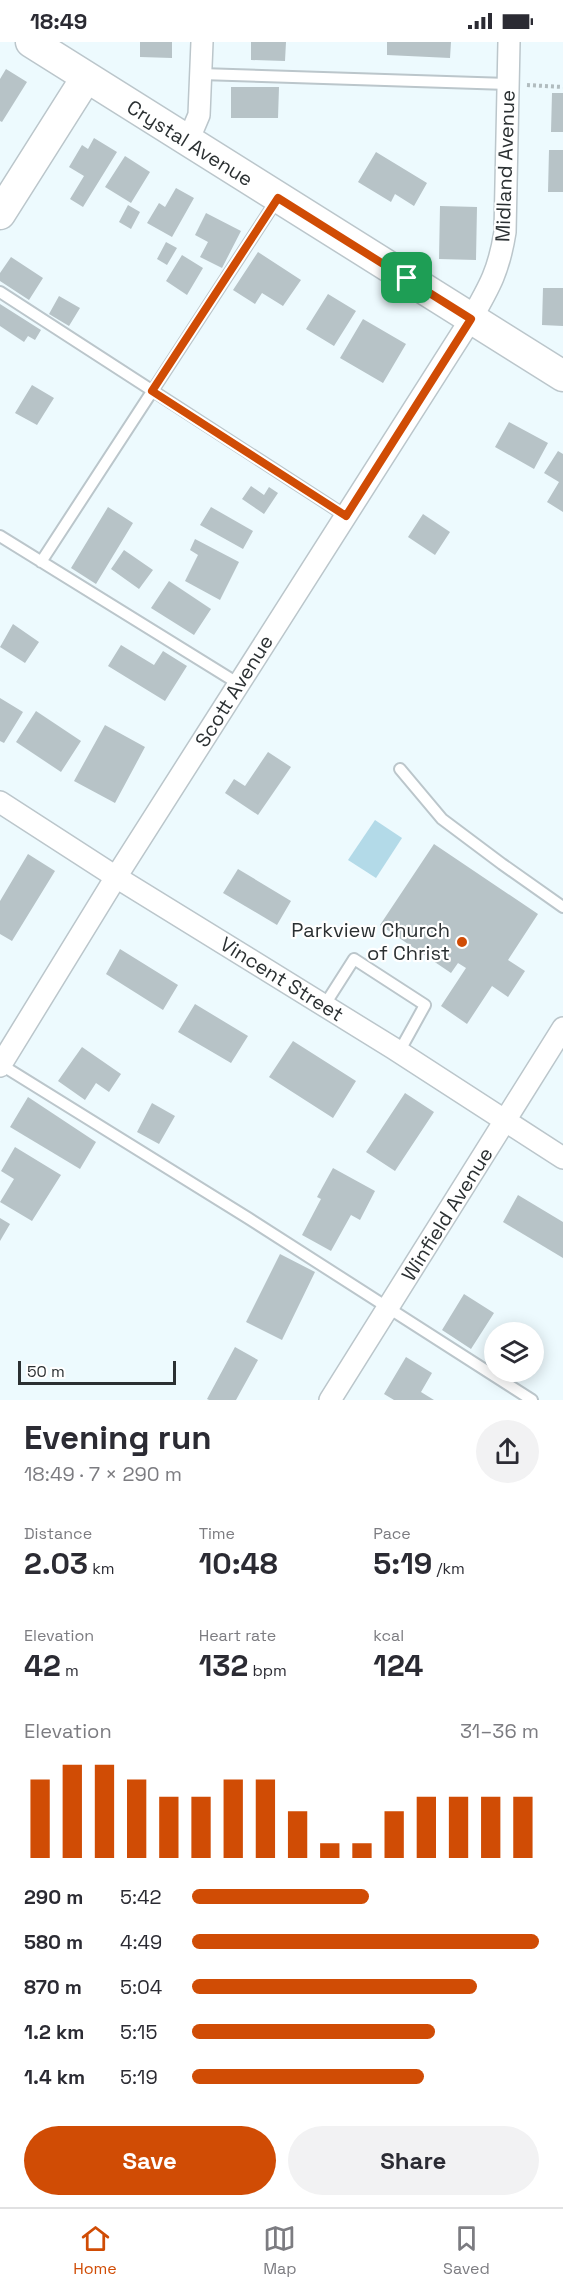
<!DOCTYPE html>
<meta charset="utf-8">
<style>
body{margin:0;font-family:"Space Grotesk",sans-serif;background:#f2f2f3;color:#2b2b33;height:100vh;display:flex;flex-direction:column;font-size:22px;white-space:nowrap}
*{box-sizing:border-box;margin:0}
p{font-size:20px;color:#7c7c81}
.icon{flex:none;width:33px;height:33px;fill:none;stroke:currentColor;stroke-width:2;stroke-linecap:round;stroke-linejoin:round}
.map{position:relative;height:1358px;overflow:hidden}
.side{display:flex;flex-direction:column;background:#fff;flex:1}
.side>*{flex:none}
.fabs{position:absolute;left:484px;top:1280px;display:grid;gap:12px}
.fabs a{display:grid;place-items:center;width:60px;height:60px;border-radius:50%;background:#fff;box-shadow:0 3px 15px #0003;font-size:30px}
.scale{position:absolute;left:18px;bottom:15px;width:158px;box-sizing:border-box;padding-left:6px;border:3px solid #2b3032;border-top:0;font-size:16px;line-height:21px;white-space:nowrap;color:#2b3032;-webkit-text-stroke:4px #fff;paint-order:stroke}
.pin{position:absolute;display:grid;place-items:center;width:51px;height:51px;color:#fff;margin:-26px;border-radius:12px;box-shadow:0 3px 9px #0006}
.round{display:grid;place-items:center;flex:none;width:63px;height:63px;border-radius:32px;background:#f2f2f3}
.overview{display:flex;align-items:center;justify-content:space-between;height:102px;padding:0 24px}
h1{font-size:33px;font-weight:700;line-height:45px}
.figures{display:grid;grid-template-columns:repeat(3,1fr);gap:9px;height:102px;padding:6px 24px}
.figures div{display:grid;align-content:center}
.figures b{font-size:30px;font-weight:700}
.figures small{font-size:16px;font-weight:400}
.figures p{font-size:16px}
.chart{height:168px;padding:12px 24px}
.chart p{display:flex;justify-content:space-between}
.chart svg{width:100%;height:108px;margin-top:6px;stroke:#d04c05;stroke-width:6}
.action{display:flex;gap:12px;margin-top:auto;padding:12px 24px}
.action a{flex:1;height:69px;border-radius:36px;background:#d04c05;color:#fff;font-size:24px;font-weight:700;line-height:69px;text-align:center}
.action a+a{background:#f2f2f3;color:#2b2b33}
ul{padding:0 24px;list-style:none;font-size:20px}
li{display:grid;grid-template-columns:96px 72px 1fr;align-items:center;height:45px}
li i{height:15px;border-radius:8px;background:#d04c05}
.status{display:flex;justify-content:space-between;align-items:center;height:42px;padding:0 30px;background:#fff;direction:ltr}
.status svg{height:16px;fill:currentColor}
.dock{display:flex;justify-content:space-around;align-items:center;height:84px;border-top:2px solid #e1e1e2;background:#fff;font-size:16px;color:#7c7c81}
.dock a{display:grid;justify-items:center;gap:3px}
.dock .active{color:#d04c05}
.map>svg:first-child{display:block}
.green{fill:#b3dae8}
.building{fill:#b7c3c7}
.lines{fill:none;stroke-linecap:round;stroke-linejoin:round}
.lane-casing{stroke:#bbc6cb;stroke-width:14}
.street-casing{stroke:#bbc6cb;stroke-width:24}
.secondary-casing{stroke:#bbc6cb;stroke-width:33}
.path{stroke:#b1bcbf;stroke-width:4;stroke-dasharray:3 3;stroke-linecap:butt}
.lane{stroke:#fff;stroke-width:10}
.street{stroke:#fff;stroke-width:21}
.secondary{stroke:#fff;stroke-width:30}
.route-casing{stroke:#fff;stroke-width:12}
.route{stroke:#d04c05;stroke-width:8}
.poi-dot{fill:#d04c05;stroke:#fff;stroke-width:2}
.labels{text-anchor:middle;dominant-baseline:central;stroke-width:4.5;stroke-linejoin:round;paint-order:stroke}
.street-label{font-size:20px;fill:#2b3032;stroke:#fff}
.poi-label{font-size:20px;fill:#2b3032;stroke:#fff;text-anchor:end}
</style>
<div class="status"><b>18:49</b><svg viewBox="0 0 49 12"><path d="M0 12V9h3v3zM5 12V6h3v6zM10 12V3h3v9zM15 12V0h3v12zM26 1h20v11H26zM47 4h2v5h-2z"/></svg></div>
<div class="map">
<svg width="563" height="1358" viewBox="0 0 563 1358">
<rect width="100%" height="100%" fill="#edfafe"/>
<!-- green -->
<path class="green" d="M375,778L402,796L376,836L348,818Z"/>
<!-- building -->
<path class="building" d="M140,0H172V16L140,15Z
M251,0H286L285,19L251,18Z
M387,0H451L450,16L387,13Z
M6,27L27,40L2,80L0,79V37Z
M231,45H279L278,76H231Z
M552,51H563V90H551Z
M94,96L117,110L83,165L70,157L84,134L69,125L82,103L88,107Z
M549,108H563V150H548Z
M376,110L427,141L414,164L395,152L391,160L358,140Z
M125,114L150,130L131,161L105,145Z
M176,146L194,156L172,195L147,181L159,161L165,165Z
M128,163L140,170L131,187L119,180Z
M440,164L477,165L476,218L439,217Z
M206,171L241,189L222,226L200,215L208,200L195,193Z
M166,200L177,206L167,223L157,217Z
M258,210L301,238L283,264L262,251L255,262L233,248Z
M182,213L203,226L187,253L166,239Z
M11,215L43,236L29,258L0,239V231Z
M543,246H563V284L542,283Z
M328,252L356,269L334,304L306,287Z
M59,254L80,266L69,284L49,272Z
M0,262L41,288L35,298L28,294L24,300L0,284Z
M363,277L406,302L383,341L340,316Z
M32,343L54,356L37,383L15,371Z
M509,380L548,401L534,427L495,405Z
M558,409L563,412V470L547,460L559,440L544,431Z
M251,444L264,453L269,445L278,451L264,472L242,457Z
M108,465L133,481L96,542L71,526Z
M211,465L253,489L243,507L200,483Z
M423,472L450,490L435,513L408,495Z
M195,497L239,520L220,558L185,539L198,513L190,508Z
M124,508L153,528L139,547L111,527Z
M169,539L211,567L194,593L151,566Z
M13,582L39,600L25,621L0,605Z
M121,603L154,623L163,609L187,624L165,659L108,624Z
M0,656L23,670L4,701L0,699Z
M36,669L81,699L61,730L16,700Z
M105,683L145,705L115,761L74,739Z
M268,710L291,725L258,773L225,751L234,737L245,744Z
M434,802L538,872L508,918L525,929L508,955L492,944L467,982L441,964L466,926L458,921L451,931L380,883Z
M28,812L55,829L12,899L0,892V859Z
M238,827L291,859L277,883L223,851Z
M120,907L178,943L163,968L106,932Z
M195,962L248,994L231,1021L178,990Z
M293,999L356,1039L333,1076L269,1035Z
M82,1005L121,1032L109,1050L96,1041L85,1058L58,1039Z
M405,1051L434,1070L395,1129L366,1110Z
M28,1055L96,1100L80,1127L10,1085Z
M152,1061L175,1074L159,1102L137,1090Z
M15,1105L61,1133L32,1179L0,1160L14,1137L1,1129Z
M333,1126L375,1149L360,1178L351,1173L331,1209L302,1193L321,1157L317,1155Z
M518,1153L563,1180V1216L503,1180Z
M0,1176L10,1182L0,1199Z
M280,1212L315,1230L282,1298L246,1280Z
M464,1252L494,1271L471,1307L442,1288Z
M235,1305L258,1318L236,1358H209L207,1357Z
M406,1315L432,1331L421,1350L434,1358H394L384,1352Z"/>
<g class="lines">
<!-- lane casing -->
<g class="lane-casing">
<path id="lane" d="M201,32L508,42
M0,250L346,474
M0,494L239,642
M41,520L278,156
M400,727L442,777L502,822L563,865
M324,964L354,917L425,963L399,1010
M0,1022L248,1176L532,1358"/>
</g>
<!-- street casing -->
<g class="street-casing">
<path id="street" d="M188,99L199,73L202,0
M0,760L116,835L393,1006L563,1116
M0,1024L116,835L471,277C490,244 499,228 505,190L509,0
M330,1358L563,986"/>
</g>
<!-- secondary casing -->
<g class="secondary-casing">
<path id="secondary" d="M31,0L563,334
M0,172L86,36"/>
</g>
<!-- path -->
<path class="path" d="M527,43L563,45"/>
<!-- lane -->
<use href="#lane" class="lane"/>
<!-- street -->
<use href="#street" class="street"/>
<!-- secondary -->
<use href="#secondary" class="secondary"/>
</g>
<g class="lines">
<!-- route casing -->
<g class="route-casing">
<path id="route" d="M278,156L471,277L346,474L152,349Z"/>
</g>
<!-- route -->
<use href="#route" class="route"/>
</g>
<!-- markers -->
<circle class="poi-dot" cx="462" cy="900" r="6"/>
<g class="labels">
<!-- street labels -->
<g class="street-label">
<text transform="translate(190 101) rotate(32)">Crystal Avenue</text>
<text transform="translate(505 124) rotate(-88)">Midland Avenue</text>
<text transform="translate(234 649) rotate(-58)">Scott Avenue</text>
<text transform="translate(282 937) rotate(32)">Vincent Street</text>
<text transform="translate(447 1172) rotate(-58)">Winfield Avenue</text>
</g>
<!-- poi labels -->
<g class="poi-label">
<text x="450" y="888">Parkview Church<tspan x="450" dy="23">of Christ</tspan></text>
</g>
</g>
</svg>
<div class="fabs">
<a><svg class="icon" aria-label="layers" viewBox="0 0 24 24"><path d="M12 4l9 5-9 5-9-5zM3 14l9 5 9-5"/></svg></a>
</div>
<div class="scale">50 m</div>
<div class="pin" style="left:407px;top:236px;background:#1e9e55"><svg class="icon" aria-label="arrive" viewBox="0 0 24 24"><path d="M6 21V4h12l-3 4 3 4H6"/></svg></div>
</div>
<section class="side">
<div class="overview"><div><h1>Evening run</h1><p>18:49 · 7 × 290 m</p></div><a class="round"><svg class="icon" aria-label="share" viewBox="0 0 24 24"><path d="M12 15V3M7 8l5-5 5 5M5 13v7h14v-7"/></svg></a></div>
<div class="figures">
<div><p>Distance</p><b>2.03<small> km</small></b></div>
<div><p>Time</p><b>10:48</b></div>
<div><p>Pace</p><b>5:19<small> /km</small></b></div>
</div>
<div class="figures">
<div><p>Elevation</p><b>42<small> m</small></b></div>
<div><p>Heart rate</p><b>132<small> bpm</small></b></div>
<div><p>kcal</p><b>124</b></div>
</div>
<div class="chart"><p><span>Elevation</span>31–36 m</p>
<svg viewBox="0 0 160 44" preserveAspectRatio="none"><path d="M5 44V12M15 44V6M25 44V6M35 44V12M45 44V19M55 44V19M65 44V12M75 44V12M85 44V25M95 44V38M105 44V38M115 44V25M125 44V19M135 44V19M145 44V19M155 44V19"/></svg>
</div>
<ul>
<li><b>290 m</b>5:42<i style="width:51%"></i></li>
<li><b>580 m</b>4:49<i style="width:100%"></i></li>
<li><b>870 m</b>5:04<i style="width:82%"></i></li>
<li><b>1.2 km</b>5:15<i style="width:70%"></i></li>
<li><b>1.4 km</b>5:19<i style="width:67%"></i></li>
</ul>
<div class="action"><a>Save</a><a>Share</a></div>
</section>
<nav class="dock">
<a class="active"><svg class="icon" aria-label="home" viewBox="0 0 24 24"><path d="M3 11l9-7 9 7M6 9v11h12V9"/></svg>Home</a>
<a><svg class="icon" aria-label="map" viewBox="0 0 24 24"><path d="M3 6l6-2 6 2 6-2v14l-6 2-6-2-6 2zM9 4v14M15 6v14"/></svg>Map</a>
<a><svg class="icon" aria-label="saved" viewBox="0 0 24 24"><path d="M7 4h10v16l-5-4-5 4z"/></svg>Saved</a>
</nav>
